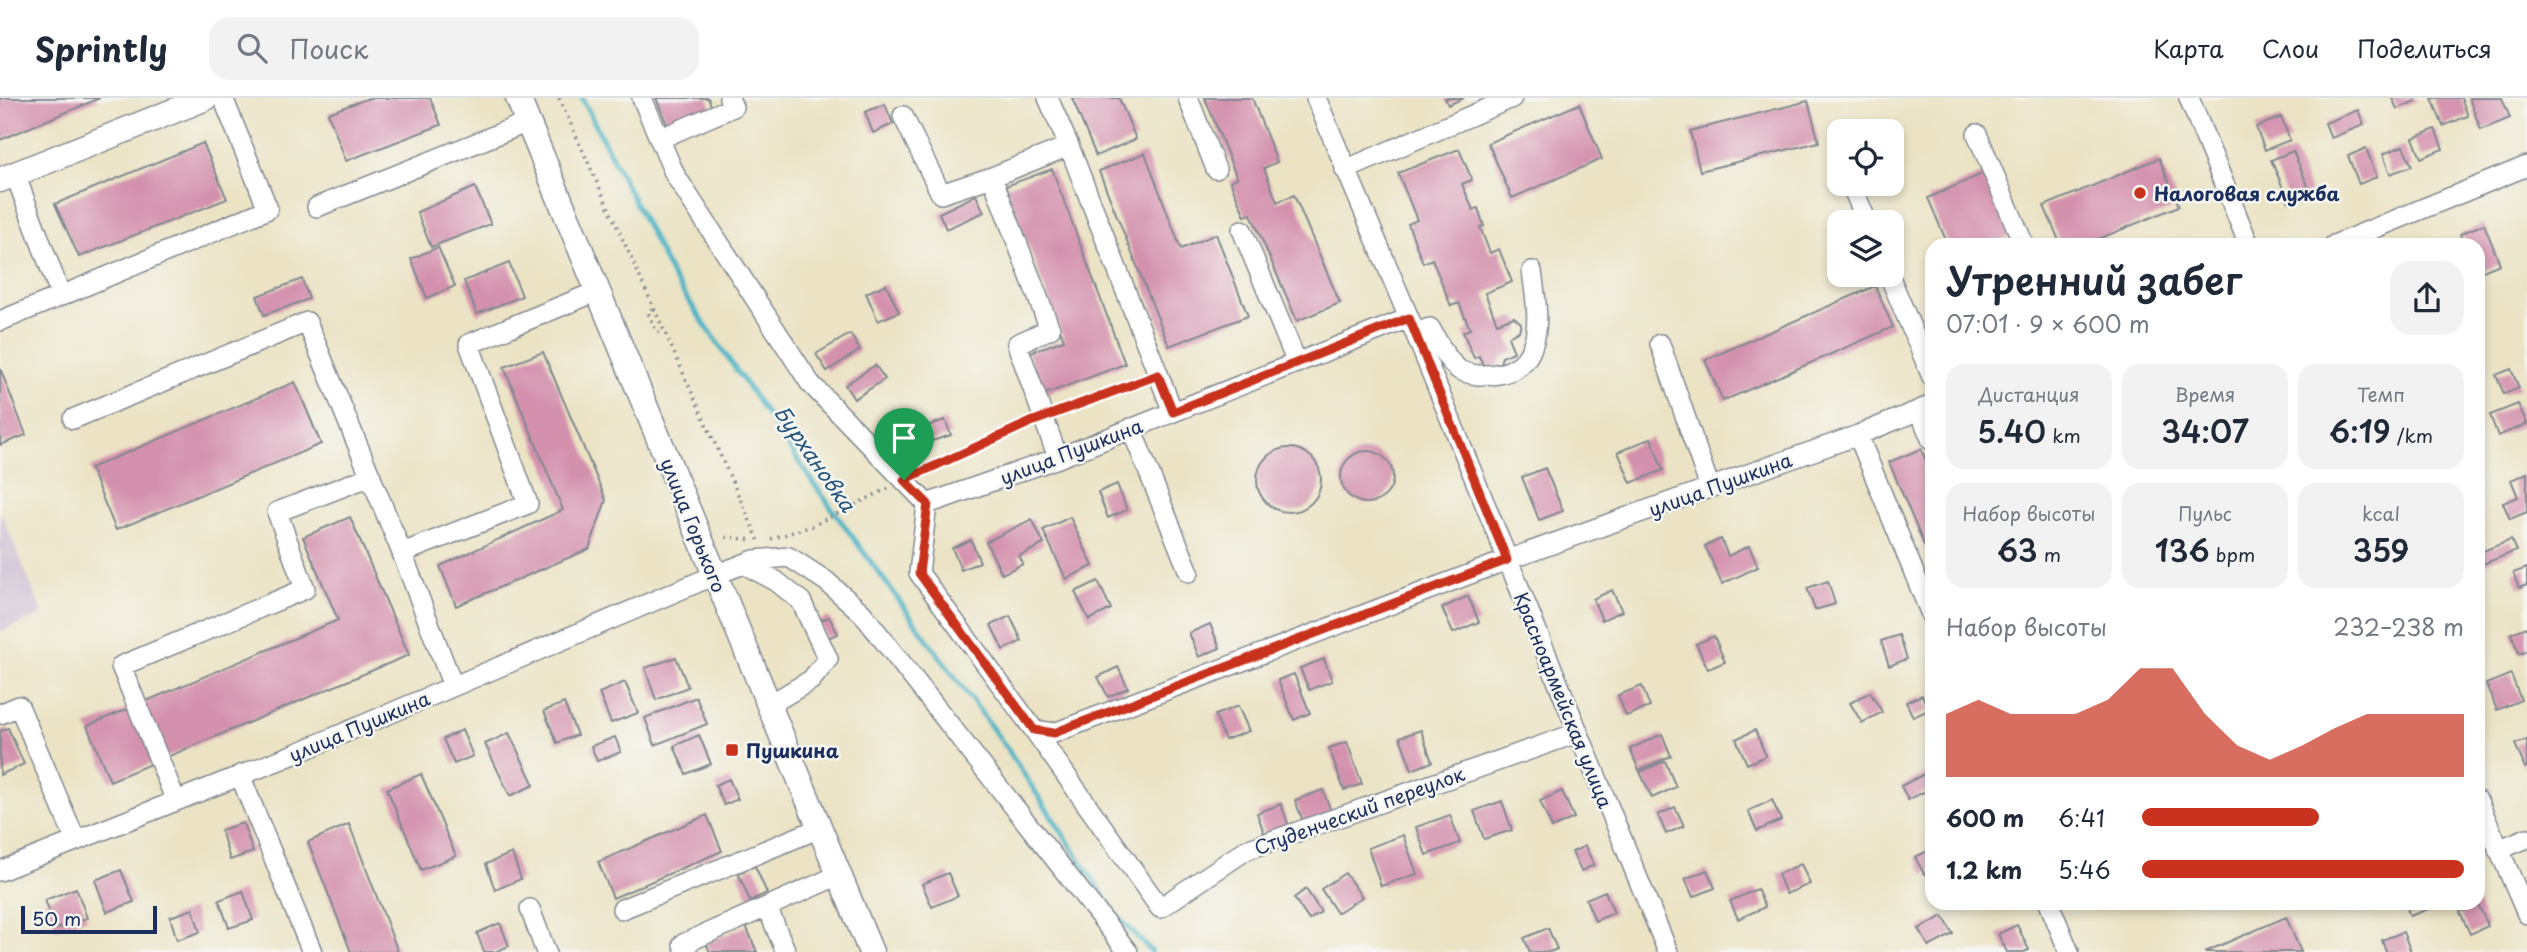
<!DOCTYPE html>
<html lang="ru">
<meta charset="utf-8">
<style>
body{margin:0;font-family:"Playpen Sans",sans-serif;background:#f2f2f3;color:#1f2937;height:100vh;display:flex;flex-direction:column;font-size:26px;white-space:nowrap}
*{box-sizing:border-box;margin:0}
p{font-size:23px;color:#747a83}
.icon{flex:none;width:38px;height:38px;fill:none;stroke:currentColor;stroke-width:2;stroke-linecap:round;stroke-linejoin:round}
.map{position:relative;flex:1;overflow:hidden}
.side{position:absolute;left:1925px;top:140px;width:560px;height:672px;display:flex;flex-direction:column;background:#fff;border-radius:21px;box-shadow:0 4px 10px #0003}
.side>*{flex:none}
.fabs{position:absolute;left:1827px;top:21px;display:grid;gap:14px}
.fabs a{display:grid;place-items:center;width:77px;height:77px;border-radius:14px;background:#fff;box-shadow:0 4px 10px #0003;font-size:35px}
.scale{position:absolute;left:21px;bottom:18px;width:136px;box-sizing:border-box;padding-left:7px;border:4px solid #1b2f5e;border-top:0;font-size:19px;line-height:24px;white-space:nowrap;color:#1b2f5e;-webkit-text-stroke:5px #f6f6f2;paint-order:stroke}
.pin{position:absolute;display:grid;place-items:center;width:60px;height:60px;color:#fff;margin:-72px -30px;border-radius:50% 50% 50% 0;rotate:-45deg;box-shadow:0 0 7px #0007}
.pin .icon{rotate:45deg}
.round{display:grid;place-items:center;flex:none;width:74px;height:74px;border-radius:21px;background:#f2f2f3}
.summary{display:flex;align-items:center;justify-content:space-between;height:119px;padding:0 21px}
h1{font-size:38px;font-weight:600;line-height:52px}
.stats{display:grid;grid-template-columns:repeat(3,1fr);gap:10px;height:119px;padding:7px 21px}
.stats div{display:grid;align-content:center;border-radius:18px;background:#f2f2f3;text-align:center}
.stats b{font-size:30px;font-weight:600}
.stats small{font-size:19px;font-weight:400}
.stats p{font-size:19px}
.chart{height:196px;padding:14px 21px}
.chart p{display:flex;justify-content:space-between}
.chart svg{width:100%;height:126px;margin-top:7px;fill:#c8321e;opacity:.7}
ul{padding:0 21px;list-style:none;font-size:23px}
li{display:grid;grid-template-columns:112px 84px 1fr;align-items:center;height:52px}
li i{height:18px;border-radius:9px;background:#c8321e}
header{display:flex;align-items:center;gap:42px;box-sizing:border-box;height:98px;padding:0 35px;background:#fff;border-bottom:2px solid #e0e1e3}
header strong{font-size:33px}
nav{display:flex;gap:38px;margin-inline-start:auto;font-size:24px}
.search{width:490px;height:63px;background:#f2f2f3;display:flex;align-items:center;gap:18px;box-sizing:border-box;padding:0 24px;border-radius:21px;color:#747a83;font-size:26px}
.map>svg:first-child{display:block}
.industrial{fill:#cdbed2}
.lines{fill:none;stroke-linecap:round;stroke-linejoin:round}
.stream{stroke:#47b3c5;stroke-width:5}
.building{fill:#d491ad}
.minor-casing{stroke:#838991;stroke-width:22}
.major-casing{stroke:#838991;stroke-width:27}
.path{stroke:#838991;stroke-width:3.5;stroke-dasharray:2 5;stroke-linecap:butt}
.minor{stroke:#fff;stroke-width:19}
.major{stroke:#fff;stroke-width:24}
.route-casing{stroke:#fff;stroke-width:14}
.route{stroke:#c8321e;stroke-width:9}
.poi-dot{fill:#c8321e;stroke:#f6f6f2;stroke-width:2.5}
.labels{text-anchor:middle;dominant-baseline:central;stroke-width:5;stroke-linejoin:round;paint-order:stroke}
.poi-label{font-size:19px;font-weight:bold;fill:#1b2f5e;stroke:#f6f6f2;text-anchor:start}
.street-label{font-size:19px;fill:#1b2f5e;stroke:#f6f6f2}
.water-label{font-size:21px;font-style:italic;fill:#28577d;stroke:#f6f6f2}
</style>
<header>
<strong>Sprintly</strong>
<div class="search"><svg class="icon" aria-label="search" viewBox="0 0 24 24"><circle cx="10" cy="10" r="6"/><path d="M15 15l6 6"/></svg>Поиск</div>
<nav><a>Карта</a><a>Слои</a><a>Поделиться</a></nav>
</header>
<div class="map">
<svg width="2527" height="854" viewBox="0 0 2527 854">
<rect width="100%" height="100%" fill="#f6f6f2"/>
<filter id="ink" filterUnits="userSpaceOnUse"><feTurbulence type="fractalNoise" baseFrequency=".0143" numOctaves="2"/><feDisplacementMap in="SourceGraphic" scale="14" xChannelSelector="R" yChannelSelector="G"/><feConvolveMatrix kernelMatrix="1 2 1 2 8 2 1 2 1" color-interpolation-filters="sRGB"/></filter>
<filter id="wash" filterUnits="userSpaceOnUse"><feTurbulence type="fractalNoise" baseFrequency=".00686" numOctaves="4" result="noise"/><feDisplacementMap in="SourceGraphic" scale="28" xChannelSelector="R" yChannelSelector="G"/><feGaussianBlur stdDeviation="1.57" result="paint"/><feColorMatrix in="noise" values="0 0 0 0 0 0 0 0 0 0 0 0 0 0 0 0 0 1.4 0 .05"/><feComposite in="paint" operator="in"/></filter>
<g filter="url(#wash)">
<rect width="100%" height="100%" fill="#ebe3c4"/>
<!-- industrial -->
<path class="industrial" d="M0,412L43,516L0,534Z"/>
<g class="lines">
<!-- stream -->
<path class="stream" d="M582,0L673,180L817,390L1008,652L1117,818L1152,854"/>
</g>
<g id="blocks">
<!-- building -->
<path class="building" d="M0,0H100L0,42Z
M369,0H430L441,27L346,63L328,15Z
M656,0H708L712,10L668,29Z
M1072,0H1119L1136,41L1096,58Z
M1205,0H1252L1277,64L1264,70L1277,104L1294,97L1340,205L1297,223L1251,116L1245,118L1230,83L1237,80Z
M1445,0H1464L1448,7Z
M2392,0H2415L2416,3L2397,11Z
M2432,0H2461L2468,18L2443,28Z
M2469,0H2502L2510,20L2481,32Z
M1808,3L1819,44L1700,73L1690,33Z
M885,6L893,26L873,35L865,14Z
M1579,6L1602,61L1512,100L1488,45Z
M2358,12L2364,27L2331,40L2325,25Z
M2281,19L2290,42L2265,52L2256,29Z
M2435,31L2443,51L2421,60L2413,40Z
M203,45L227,101L79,159L55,106Z
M2403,48L2412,68L2390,76L2383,56Z
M2366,50L2377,79L2359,86L2348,58Z
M1459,51L1472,82L1462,86L1473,112L1478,110L1484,128L1480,129L1490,155L1499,151L1512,184L1485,195L1497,225L1514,219L1521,225L1519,233L1508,239L1514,254L1502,259L1500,265L1496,269H1484L1479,258L1474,260L1463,234L1470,231L1459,205L1451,208L1432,161L1423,165L1408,126L1417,122L1398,75Z
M2293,53L2311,95L2289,104L2271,62Z
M1145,55L1181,151L1216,136L1248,218L1169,248L1099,73Z
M2159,60L2179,108L2084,147H2061L2044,108Z
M1052,71L1125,266L1043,297L1028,255L1064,242L1006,88Z
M1984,75L2011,138L1990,147H1948L1928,100Z
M475,89L491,126L431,149L417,114Z
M976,97L984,114L946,131L939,115Z
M2484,126L2500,166L2478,175V147H2465L2460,136Z
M438,149L455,188L427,200L411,161Z
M509,165L522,198L477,216L464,183Z
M302,181L309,201L264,217L257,198Z
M886,186L899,214L878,223L866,195Z
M1875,188L1893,229L1723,303L1705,262Z
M850,236L860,252L827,273L816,256Z
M543,254L606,402L589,451L456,508L440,468L563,412L504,269Z
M875,267L885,281L854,301L845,287Z
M0,270L26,337L0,347Z
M2511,271L2519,290L2504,296L2496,277Z
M295,284L321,346L116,432L90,370Z
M2518,306L2527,326L2498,338L2490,317Z
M945,322L951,337L932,343L927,328Z
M1651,340L1663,372L1631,385L1618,354Z
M1257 382a32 32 0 1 1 64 0a32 32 0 1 1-64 0Z
M1921,351L1932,377V466L1889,364Z
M1341 379a26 26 0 1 1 52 0a26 26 0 1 1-52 0Z
M1545,370L1563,413L1539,422L1522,379Z
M2527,375V414L2510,421L2503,405L2518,399L2511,382Z
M1117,386L1127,412L1108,420L1098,394Z
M350,419L409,557L110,683L87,628L338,522L303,439Z
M1070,419L1093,468L1066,481L1043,432Z
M1032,421L1044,446L1019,458L1023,466L1002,476L986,444Z
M1721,441L1728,458L1749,448L1758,469L1722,486L1705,448Z
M971,442L980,464L961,472L952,450Z
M2511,442L2516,453L2483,466L2478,455Z
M2527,470V487L2519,490L2513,475Z
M1098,483L1111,511L1089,522L1075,494Z
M1828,483L1835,506L1815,512L1807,490Z
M1612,492L1622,513L1602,522L1593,501Z
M1468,498L1479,524L1453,535L1442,510Z
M1010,518L1022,543L1003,552L991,527Z
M829,519L838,536L827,540L818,523Z
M1210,526L1220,550L1199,559L1189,535Z
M2527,529V553L2519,556L2511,535Z
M1899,537L1907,561L1889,568L1881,543Z
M1714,538L1725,564L1708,571L1696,546Z
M676,559L688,589L656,602L645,570Z
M1324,561L1332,583L1309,592L1300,570Z
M1118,569L1128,590L1108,599L1098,579Z
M1294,576L1310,615L1294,622L1278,582Z
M2511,576L2521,602L2497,612L2486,586Z
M625,584L638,615L611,625L599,595Z
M1642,588L1650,609L1626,618L1618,597Z
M1870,594L1882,614L1862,625L1850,605Z
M1922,597L1929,612L1913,619L1906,604Z
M696,599L707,626L655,647L645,620Z
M564,605L577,637L557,645L544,613Z
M1238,608L1249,633L1225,642L1215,617Z
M8,630L24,666L0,677V633Z
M462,632L473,658L454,666L443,641Z
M1421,632L1432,664L1412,672L1400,639Z
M1755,632L1766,658L1747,666L1736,641Z
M509,635L534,687L510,698L485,646Z
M1662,636L1671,658L1639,672L1630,651Z
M699,637L711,666L686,676L674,648Z
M615,639L621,654L597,663L591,648Z
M2527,642V669L2525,670L2515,646Z
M1347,644L1362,686L1344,692L1329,650Z
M1665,663L1676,689L1652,700L1640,674Z
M1932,672V690L1908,702L1901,688Z
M421,676L456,758L421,772L387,691Z
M729,681L738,701L724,707L715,687Z
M1323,692L1332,716L1304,726L1295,702Z
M1562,693L1574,720L1552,730L1540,703Z
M1772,702L1781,722L1757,733L1748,713Z
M1502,703L1512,732L1484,741L1474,713Z
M1281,706L1290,731L1266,740L1257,715Z
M1675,709L1684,728L1666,736L1658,717Z
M707,717L722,753L613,800L598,764Z
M1450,717L1460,745L1426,757L1416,729Z
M243,725L253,754L230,762L221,732Z
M349,726L398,854H351L308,744Z
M1403,737L1417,776L1381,788L1368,750Z
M1585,748L1594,767L1581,773L1572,754Z
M1932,751V772L1924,776L1915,759Z
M512,755L521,781L495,792L486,766Z
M1801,766L1810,786L1786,796L1778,776Z
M755,768L767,795L750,803L738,775Z
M121,772L134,804L107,814L95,782Z
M1707,772L1715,790L1693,799L1685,781Z
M948,775L958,798L932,809L922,786Z
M1345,775L1362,799L1337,815L1321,791Z
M76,790L87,820L56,831L45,802Z
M1306,791L1321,814L1309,822L1294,800Z
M1757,791L1765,809L1738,821L1730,803Z
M243,793L253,822L229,830L219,802Z
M1605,793L1614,815L1595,823L1586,801Z
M2405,805H2429L2431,810L2410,818Z
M2478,806L2488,828L2470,836L2460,814Z
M193,811L200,834L177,842L170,819Z
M1943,818L1953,836L1929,849L1919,831Z
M2286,819L2301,854H2205Z
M500,825L509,848L495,854H484L477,835Z
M2017,827L2029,852L2024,854H2007L1998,836Z
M746,828L757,854H710L706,845Z
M1548,830L1557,851L1550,854H1530L1524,840Z
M2403,834L2411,854H2386L2382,842Z"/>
</g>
</g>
<g filter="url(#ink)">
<use href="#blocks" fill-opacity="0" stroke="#838991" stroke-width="2"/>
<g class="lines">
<!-- minor casing -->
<g class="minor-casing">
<path id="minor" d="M642,0L675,77L810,285L927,406
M1048,0L1069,48L1173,314
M1188,0L1216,71
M1316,0L1409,220L1668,854
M2189,0L2249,147
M903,18L941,96L992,79
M1977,36L2024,147
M659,41L733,9L729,0
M1345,72L1512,0
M1851,86L1867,124
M317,109L528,24
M1242,132L1297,265
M2334,147L2527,68
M1889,177L1932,279
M61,198L268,111L223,0
M0,223L61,198L15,76
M1415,235L1430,230C1438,244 1445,260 1458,271C1463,275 1471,276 1478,277C1501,278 1524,273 1532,249C1541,226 1535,197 1532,173
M1660,246L1710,390
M1919,312L1932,343
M73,321L307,224L402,455L453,588
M1131,330L1189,474
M1858,337L1932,519
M1058,360L1017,246L1050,231L992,79L1069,48
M927,406L919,475L1034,632L1054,635L1507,462L1858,337L1932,307
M927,406L1058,360L1409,220
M402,455L528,406L469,246L598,193
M744,466L776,483L801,503L828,561L811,582L769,607
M0,616L19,608L76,743
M1034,632L1160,810L1246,752L1577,635
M240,677L312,854
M176,703L121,568L305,491L277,414L371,378
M2478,703L2527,816
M2498,752L2527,740
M0,773L297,655L715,477L754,462L789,459L826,483L862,515L1128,854
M2049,805L2069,854
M767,809L786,854
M530,811L546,854
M622,811L820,730
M687,854L683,846L839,777"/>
</g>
<!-- major casing -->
<g class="major-casing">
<path id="major" d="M518,0L871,854
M0,82L206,0"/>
</g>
<!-- path -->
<path class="path" d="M559,0L759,443
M652,210L648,215L657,234H662
M1059,314L1143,283
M921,374L1029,326
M726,439L753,442
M771,441L812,428L889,390"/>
<!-- minor -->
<use href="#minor" class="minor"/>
<!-- major -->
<use href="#major" class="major"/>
</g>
</g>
<g class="lines" filter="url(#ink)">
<!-- route casing -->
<g class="route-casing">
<path id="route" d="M1409,220L1507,462L1054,635L1034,632L919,475L928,406L904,382L1031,324L1158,277L1173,314Z"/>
</g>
<!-- route -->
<use href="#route" class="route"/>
</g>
<!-- markers -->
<g class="poi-dot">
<circle cx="2140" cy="95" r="7"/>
<rect x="725" y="645" width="14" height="14" rx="3.5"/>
</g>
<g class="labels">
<!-- poi labels -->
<g class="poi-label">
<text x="2154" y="95">Налоговая служба</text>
<text x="746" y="652">Пушкина</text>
</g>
<!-- street labels -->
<g class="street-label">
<text transform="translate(1071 353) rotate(-21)">улица Пушкина</text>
<text transform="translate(1720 386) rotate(-20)">улица Пушкина</text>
<text transform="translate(694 427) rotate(68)">улица Горького</text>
<text transform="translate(1564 602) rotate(68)">Красноармейская улица</text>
<text transform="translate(359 628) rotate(-23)">улица Пушкина</text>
<text transform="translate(1359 712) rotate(-20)">Студенческий переулок</text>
</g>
<!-- water labels -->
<g class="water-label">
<text transform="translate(816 360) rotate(55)">Бурхановка</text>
</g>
</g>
</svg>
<div class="fabs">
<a><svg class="icon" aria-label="locate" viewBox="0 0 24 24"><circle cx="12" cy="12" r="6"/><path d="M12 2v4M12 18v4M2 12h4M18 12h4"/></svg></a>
<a><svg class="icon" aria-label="layers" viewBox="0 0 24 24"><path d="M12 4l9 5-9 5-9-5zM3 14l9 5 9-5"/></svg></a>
</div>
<div class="scale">50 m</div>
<div class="pin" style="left:904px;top:382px;background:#1e9e55"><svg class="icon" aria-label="arrive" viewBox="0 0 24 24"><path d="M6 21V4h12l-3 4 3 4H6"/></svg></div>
<section class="side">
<div class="summary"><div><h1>Утренний забег</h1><p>07:01 · 9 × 600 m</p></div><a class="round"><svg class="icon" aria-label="share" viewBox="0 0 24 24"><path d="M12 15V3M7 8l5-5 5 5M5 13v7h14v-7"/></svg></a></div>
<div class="stats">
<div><p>Дистанция</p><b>5.40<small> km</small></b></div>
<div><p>Время</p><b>34:07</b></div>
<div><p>Темп</p><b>6:19<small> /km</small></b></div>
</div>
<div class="stats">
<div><p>Набор высоты</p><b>63<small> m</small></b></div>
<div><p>Пульс</p><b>136<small> bpm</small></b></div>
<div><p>kcal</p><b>359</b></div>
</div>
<div class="chart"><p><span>Набор высоты</span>232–238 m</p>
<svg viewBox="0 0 160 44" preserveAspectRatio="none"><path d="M0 44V22L10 17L20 22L30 22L40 22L50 17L60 6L70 6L80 22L90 33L100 38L110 33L120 27L130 22L140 22L150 22L160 22V44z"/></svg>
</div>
<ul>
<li><b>600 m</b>6:41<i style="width:55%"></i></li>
<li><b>1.2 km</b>5:46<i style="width:100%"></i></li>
</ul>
</section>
</div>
